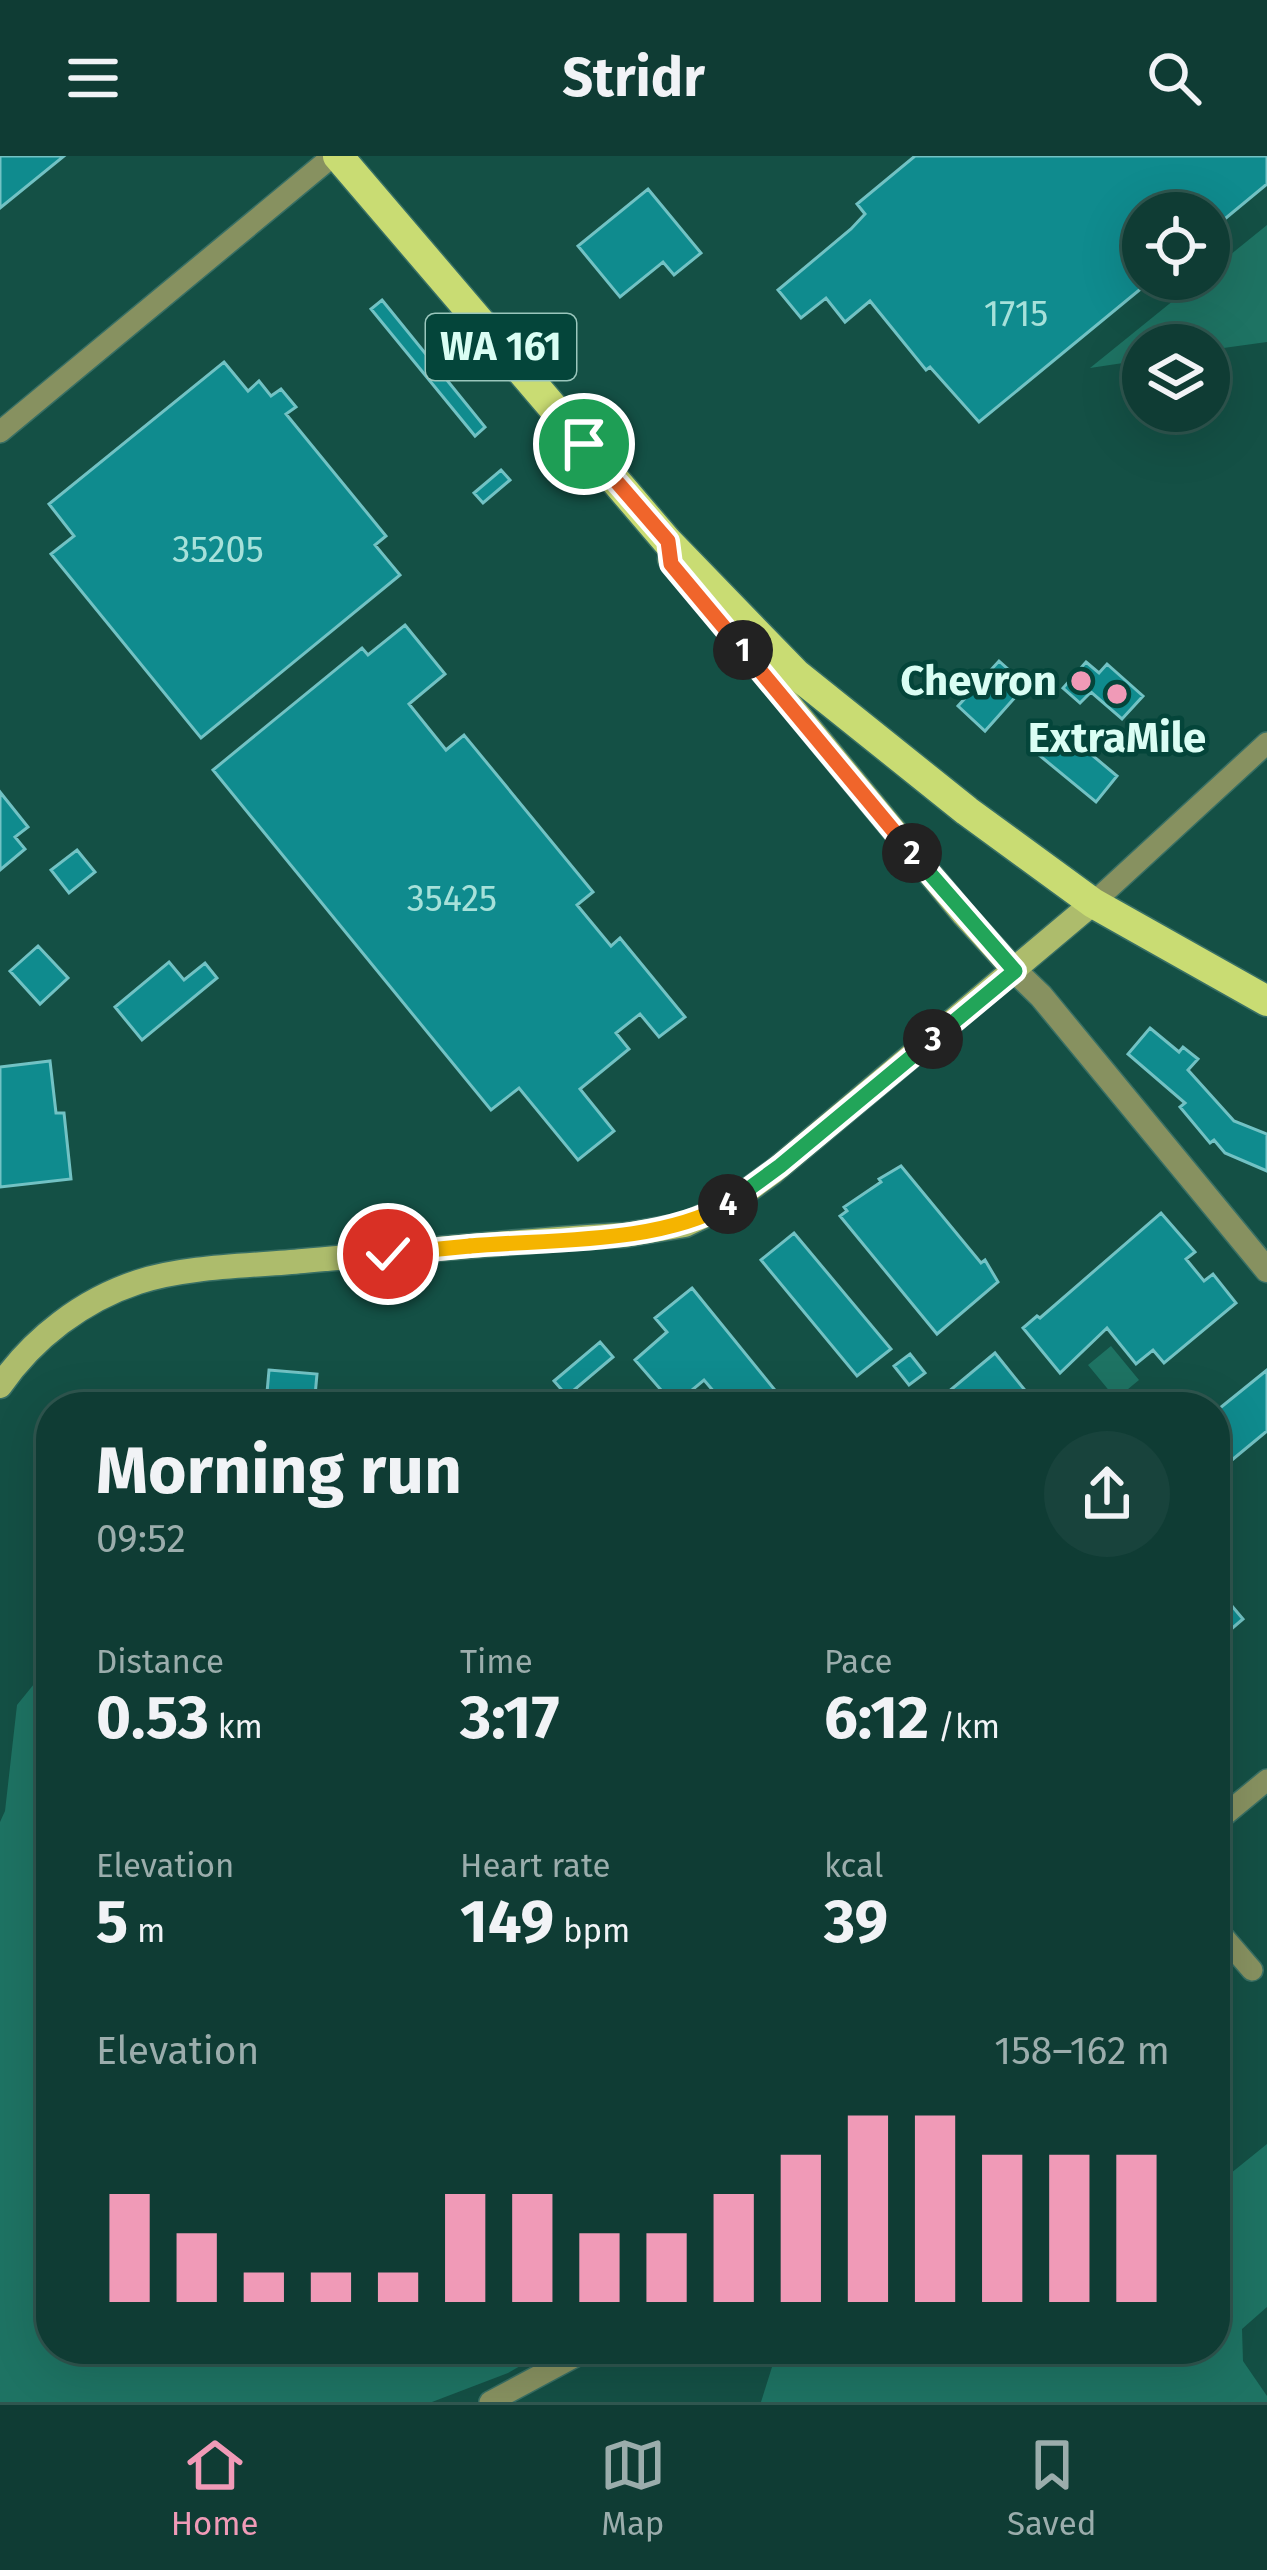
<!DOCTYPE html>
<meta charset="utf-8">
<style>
body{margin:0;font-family:"Fira Sans",sans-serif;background:#18433c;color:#f1f3f6;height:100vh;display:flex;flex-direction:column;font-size:45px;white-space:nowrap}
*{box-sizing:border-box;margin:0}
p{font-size:39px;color:#9badac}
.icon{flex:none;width:66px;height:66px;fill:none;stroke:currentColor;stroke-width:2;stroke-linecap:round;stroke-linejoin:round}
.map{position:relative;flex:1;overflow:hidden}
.panel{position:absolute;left:36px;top:1236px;width:1194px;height:972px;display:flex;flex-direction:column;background:#0f3c34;border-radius:48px;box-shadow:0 12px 48px #0002,0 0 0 3px #2f564f}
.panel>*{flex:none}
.buttons{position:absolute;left:1122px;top:36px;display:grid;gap:24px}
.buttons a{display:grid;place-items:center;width:108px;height:108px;border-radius:50%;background:#0f3c34;box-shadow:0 12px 48px #0002,0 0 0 3px #2f564f;font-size:60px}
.pin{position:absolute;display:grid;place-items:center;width:102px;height:102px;color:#fff;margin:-51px;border:6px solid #fff;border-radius:50%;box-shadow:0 3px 12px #0007}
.km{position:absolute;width:60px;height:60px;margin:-30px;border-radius:50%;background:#222;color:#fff;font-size:33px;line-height:60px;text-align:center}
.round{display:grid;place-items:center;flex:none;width:126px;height:126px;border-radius:63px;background:#18433c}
.overview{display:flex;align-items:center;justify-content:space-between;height:204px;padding:0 60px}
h1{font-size:66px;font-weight:700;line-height:90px}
.metrics{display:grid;grid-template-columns:repeat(3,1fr);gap:18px;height:204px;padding:12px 60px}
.metrics div{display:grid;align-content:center}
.metrics b{font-size:60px;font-weight:700}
.metrics small{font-size:33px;font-weight:400}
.metrics p{font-size:33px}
.chart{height:336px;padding:24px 60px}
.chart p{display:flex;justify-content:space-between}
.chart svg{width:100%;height:216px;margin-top:12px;stroke:#f09ab7;stroke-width:6}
header{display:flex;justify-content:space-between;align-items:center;height:156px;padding:0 60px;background:#0f3c34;font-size:54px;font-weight:700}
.tab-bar{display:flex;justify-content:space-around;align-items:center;height:168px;border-top:3px solid #2f564f;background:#0f3c34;font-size:33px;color:#9badac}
.tab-bar a{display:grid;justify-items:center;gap:6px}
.tab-bar .current{color:#f09ab7}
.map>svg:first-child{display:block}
.green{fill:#1e7363}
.building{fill:#0f8b8e;stroke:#72c2c4;stroke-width:3}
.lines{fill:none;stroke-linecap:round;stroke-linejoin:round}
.minor-casing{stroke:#386f64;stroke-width:24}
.tertiary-casing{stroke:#386f64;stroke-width:27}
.secondary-casing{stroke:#386f64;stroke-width:27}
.primary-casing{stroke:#386f64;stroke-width:33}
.minor{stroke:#879160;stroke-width:21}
.tertiary{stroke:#879160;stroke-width:24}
.secondary{stroke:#adbc6c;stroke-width:24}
.primary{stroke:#c9dc73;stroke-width:30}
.split-1-casing{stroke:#fff;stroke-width:24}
.split-2-casing{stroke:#fff;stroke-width:24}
.split-3-casing{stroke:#fff;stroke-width:24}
.split-4-casing{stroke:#fff;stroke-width:24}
.split-5-casing{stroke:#fff;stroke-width:24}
.split-6-casing{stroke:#fff;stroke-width:24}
.split-1{stroke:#f0652b;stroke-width:15}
.split-2{stroke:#f0652b;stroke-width:15}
.split-3{stroke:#22a559;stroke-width:15}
.split-4{stroke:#22a559;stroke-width:15}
.split-5{stroke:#f5b400;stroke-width:15}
.split-6{stroke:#f5b400;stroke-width:15}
.poi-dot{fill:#f09ab7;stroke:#04453a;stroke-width:4.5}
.labels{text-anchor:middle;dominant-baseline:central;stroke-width:9;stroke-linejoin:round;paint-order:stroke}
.number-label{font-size:36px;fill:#a7e1da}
.shield{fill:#04453a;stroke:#9ac6bc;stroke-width:3}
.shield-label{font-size:39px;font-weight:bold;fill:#dafef4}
.poi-label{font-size:42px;font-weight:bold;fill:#dafef4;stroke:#04453a;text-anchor:end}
</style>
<header><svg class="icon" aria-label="menu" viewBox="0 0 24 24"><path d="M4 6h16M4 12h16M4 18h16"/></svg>Stridr<svg class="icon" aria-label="search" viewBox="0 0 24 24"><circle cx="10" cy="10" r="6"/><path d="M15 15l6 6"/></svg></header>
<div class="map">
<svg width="1267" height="2246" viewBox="0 0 1267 2246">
<rect width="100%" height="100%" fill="#145045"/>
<!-- green -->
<path class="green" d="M1267,69V186L1209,194V189H1143V204L1090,212L1200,123H1209V116Z
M1111,1190L1139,1224L1116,1243L1088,1209Z
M51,1507V2193L546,2195L508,2217L432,2246H0V1666L5,1655L17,1549Z
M1267,1988V2151L1242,2173L1243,2205L1267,2240V2246H761L772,2211L767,2193H1215V2030Z"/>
<!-- building -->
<path class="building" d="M0,0H64L0,52Z
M915,0H1267V28L1209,76V57H1143V131L979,266L930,211L926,214L870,145L845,166L826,142L801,162L778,134L851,73L865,58L857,48Z
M648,33L701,97L674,119L663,106L620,141L578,90Z
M382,144L485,271L475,280L371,153Z
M224,206L248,235L259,225L271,240L281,233L296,251L286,258L386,380L375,389L400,419L201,582L51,398L74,380L49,348Z
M501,314L510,324L483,347L474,337Z
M405,469L445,518L409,548L446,594L464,579L593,736L577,749L611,790L620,782L685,861L659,881L640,858L616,877L629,893L580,933L614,975L578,1004L519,932L491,954L213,614L362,492L368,499Z
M999,505L1026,529L985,575L958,550Z
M1086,506L1099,517L1107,508L1143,540L1122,563L1091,536L1080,547L1063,532Z
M1061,573L1117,620L1096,646L1039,599Z
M0,636L28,671L15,681L25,693L0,714Z
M77,694L95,716L69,737L51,714Z
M38,790L68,822L40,848L10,815Z
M169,806L184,824L205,807L217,822L142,884L115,851Z
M1150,872L1179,896L1183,891L1198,903L1188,914L1234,965L1267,978V1015L1225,997L1214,984L1210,987L1180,951L1185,947L1128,898Z
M50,905L56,957H64L71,1023L0,1031V911Z
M901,1010L981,1107L985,1104L998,1126L937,1178L840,1060L847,1055L844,1051L881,1026L879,1023Z
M1161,1057L1195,1096L1186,1103L1204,1125L1213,1118L1236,1147L1164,1207L1153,1194L1136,1208L1107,1172L1060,1217L1023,1172L1037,1160L1040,1162Z
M794,1077L891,1193L857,1220L761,1104Z
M692,1132L783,1244L775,1251H727L704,1224L674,1249L635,1204L667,1176L655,1162Z
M600,1186L613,1201L567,1240L554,1225Z
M995,1197L1024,1233L1003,1251H930Z
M910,1198L925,1217L909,1229L894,1210Z
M269,1214L317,1218L314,1251L266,1248Z
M1267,1214V1275L1215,1318V1256Z
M1215,1430L1243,1463L1215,1487Z
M1215,1847L1231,1870L1215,1881Z"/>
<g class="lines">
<!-- minor casing -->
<g class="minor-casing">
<path id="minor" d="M0,276L333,0
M1093,747L1267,587
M1215,1667L1267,1624
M1215,1771L1252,1814
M490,2246L589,2193"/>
</g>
<!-- tertiary casing -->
<g class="tertiary-casing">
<path id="tertiary" d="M1015,815L1041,840L1267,1114"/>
</g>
<!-- secondary casing -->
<g class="secondary-casing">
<path id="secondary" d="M670,403L964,759L1015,815
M0,1230C33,1182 83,1144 138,1126C186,1110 252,1110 303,1105C410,1096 518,1084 625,1079L685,1069L729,1048L773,1016L1093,747"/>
</g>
<!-- primary casing -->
<g class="primary-casing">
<path id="primary" d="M338,0L667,385L796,518L967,655L1093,747L1267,845"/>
</g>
<!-- minor -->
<use href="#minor" class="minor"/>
<!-- tertiary -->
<use href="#tertiary" class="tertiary"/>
<!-- secondary -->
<use href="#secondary" class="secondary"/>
<!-- primary -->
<use href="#primary" class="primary"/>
</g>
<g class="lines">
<!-- split-1 casing -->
<g class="split-1-casing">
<path id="split-1" d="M584,288L668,385L671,408L743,494"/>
</g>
<!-- split-2 casing -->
<g class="split-2-casing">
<path id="split-2" d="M743,494L912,697"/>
</g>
<!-- split-3 casing -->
<g class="split-3-casing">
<path id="split-3" d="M912,697L1015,815L933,883"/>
</g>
<!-- split-4 casing -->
<g class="split-4-casing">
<path id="split-4" d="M728,1048L780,1010L933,883"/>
</g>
<!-- split-5 casing -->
<g class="split-5-casing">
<path id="split-5" d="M470,1090C551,1083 658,1088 728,1048"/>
</g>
<!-- split-6 casing -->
<g class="split-6-casing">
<path id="split-6" d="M388,1098L470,1090"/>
</g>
<!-- split-1 -->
<use href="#split-1" class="split-1"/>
<!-- split-2 -->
<use href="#split-2" class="split-2"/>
<!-- split-3 -->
<use href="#split-3" class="split-3"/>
<!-- split-4 -->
<use href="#split-4" class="split-4"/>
<!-- split-5 -->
<use href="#split-5" class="split-5"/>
<!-- split-6 -->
<use href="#split-6" class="split-6"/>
</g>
<!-- markers -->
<g class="poi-dot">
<circle cx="1081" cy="525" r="12"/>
<circle cx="1117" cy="538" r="12"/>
</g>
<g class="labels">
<!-- number labels -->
<g class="number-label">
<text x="1016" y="158">1715</text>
<text x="218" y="394">35205</text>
<text x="452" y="743">35425</text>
</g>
<!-- shield labels -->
<rect class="shield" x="426" y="158" width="150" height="66" rx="9"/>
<g class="shield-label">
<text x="501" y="191">WA 161</text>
</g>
<!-- poi labels -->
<g class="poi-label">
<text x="1057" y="525">Chevron</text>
<text x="1117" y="582" text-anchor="middle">ExtraMile</text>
</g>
</g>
</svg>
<div class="buttons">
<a><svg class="icon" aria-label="locate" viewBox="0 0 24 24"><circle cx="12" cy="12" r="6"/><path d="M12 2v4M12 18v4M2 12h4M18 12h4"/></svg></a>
<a><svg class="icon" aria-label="layers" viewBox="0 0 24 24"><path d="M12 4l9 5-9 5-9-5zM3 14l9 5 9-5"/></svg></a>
</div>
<div class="pin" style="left:584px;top:288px;background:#1e9e55"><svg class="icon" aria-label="arrive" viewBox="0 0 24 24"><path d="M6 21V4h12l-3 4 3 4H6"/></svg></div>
<div class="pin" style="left:388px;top:1098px;background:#d93025"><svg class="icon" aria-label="check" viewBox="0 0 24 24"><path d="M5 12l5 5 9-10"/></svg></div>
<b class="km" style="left:743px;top:494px">1</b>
<b class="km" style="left:912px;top:697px">2</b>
<b class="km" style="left:933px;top:883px">3</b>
<b class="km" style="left:728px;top:1048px">4</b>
<section class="panel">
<div class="overview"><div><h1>Morning run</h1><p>09:52</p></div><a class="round"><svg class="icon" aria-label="share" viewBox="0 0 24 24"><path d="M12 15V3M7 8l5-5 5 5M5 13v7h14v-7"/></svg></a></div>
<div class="metrics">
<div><p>Distance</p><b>0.53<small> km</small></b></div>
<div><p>Time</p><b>3:17</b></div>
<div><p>Pace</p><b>6:12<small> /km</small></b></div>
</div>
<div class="metrics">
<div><p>Elevation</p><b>5<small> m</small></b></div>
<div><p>Heart rate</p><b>149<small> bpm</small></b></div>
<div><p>kcal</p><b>39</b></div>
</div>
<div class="chart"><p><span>Elevation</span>158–162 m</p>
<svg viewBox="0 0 160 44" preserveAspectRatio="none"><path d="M5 44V22M15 44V30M25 44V38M35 44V38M45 44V38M55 44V22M65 44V22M75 44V30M85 44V30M95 44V22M105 44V14M115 44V6M125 44V6M135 44V14M145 44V14M155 44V14"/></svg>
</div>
</section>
</div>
<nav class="tab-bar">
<a class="current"><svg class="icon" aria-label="home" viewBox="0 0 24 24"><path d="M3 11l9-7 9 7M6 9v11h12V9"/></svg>Home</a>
<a><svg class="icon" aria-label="map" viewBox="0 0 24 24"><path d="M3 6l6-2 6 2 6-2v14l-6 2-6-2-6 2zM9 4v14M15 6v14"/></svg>Map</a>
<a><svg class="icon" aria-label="saved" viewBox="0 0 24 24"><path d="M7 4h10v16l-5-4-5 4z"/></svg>Saved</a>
</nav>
